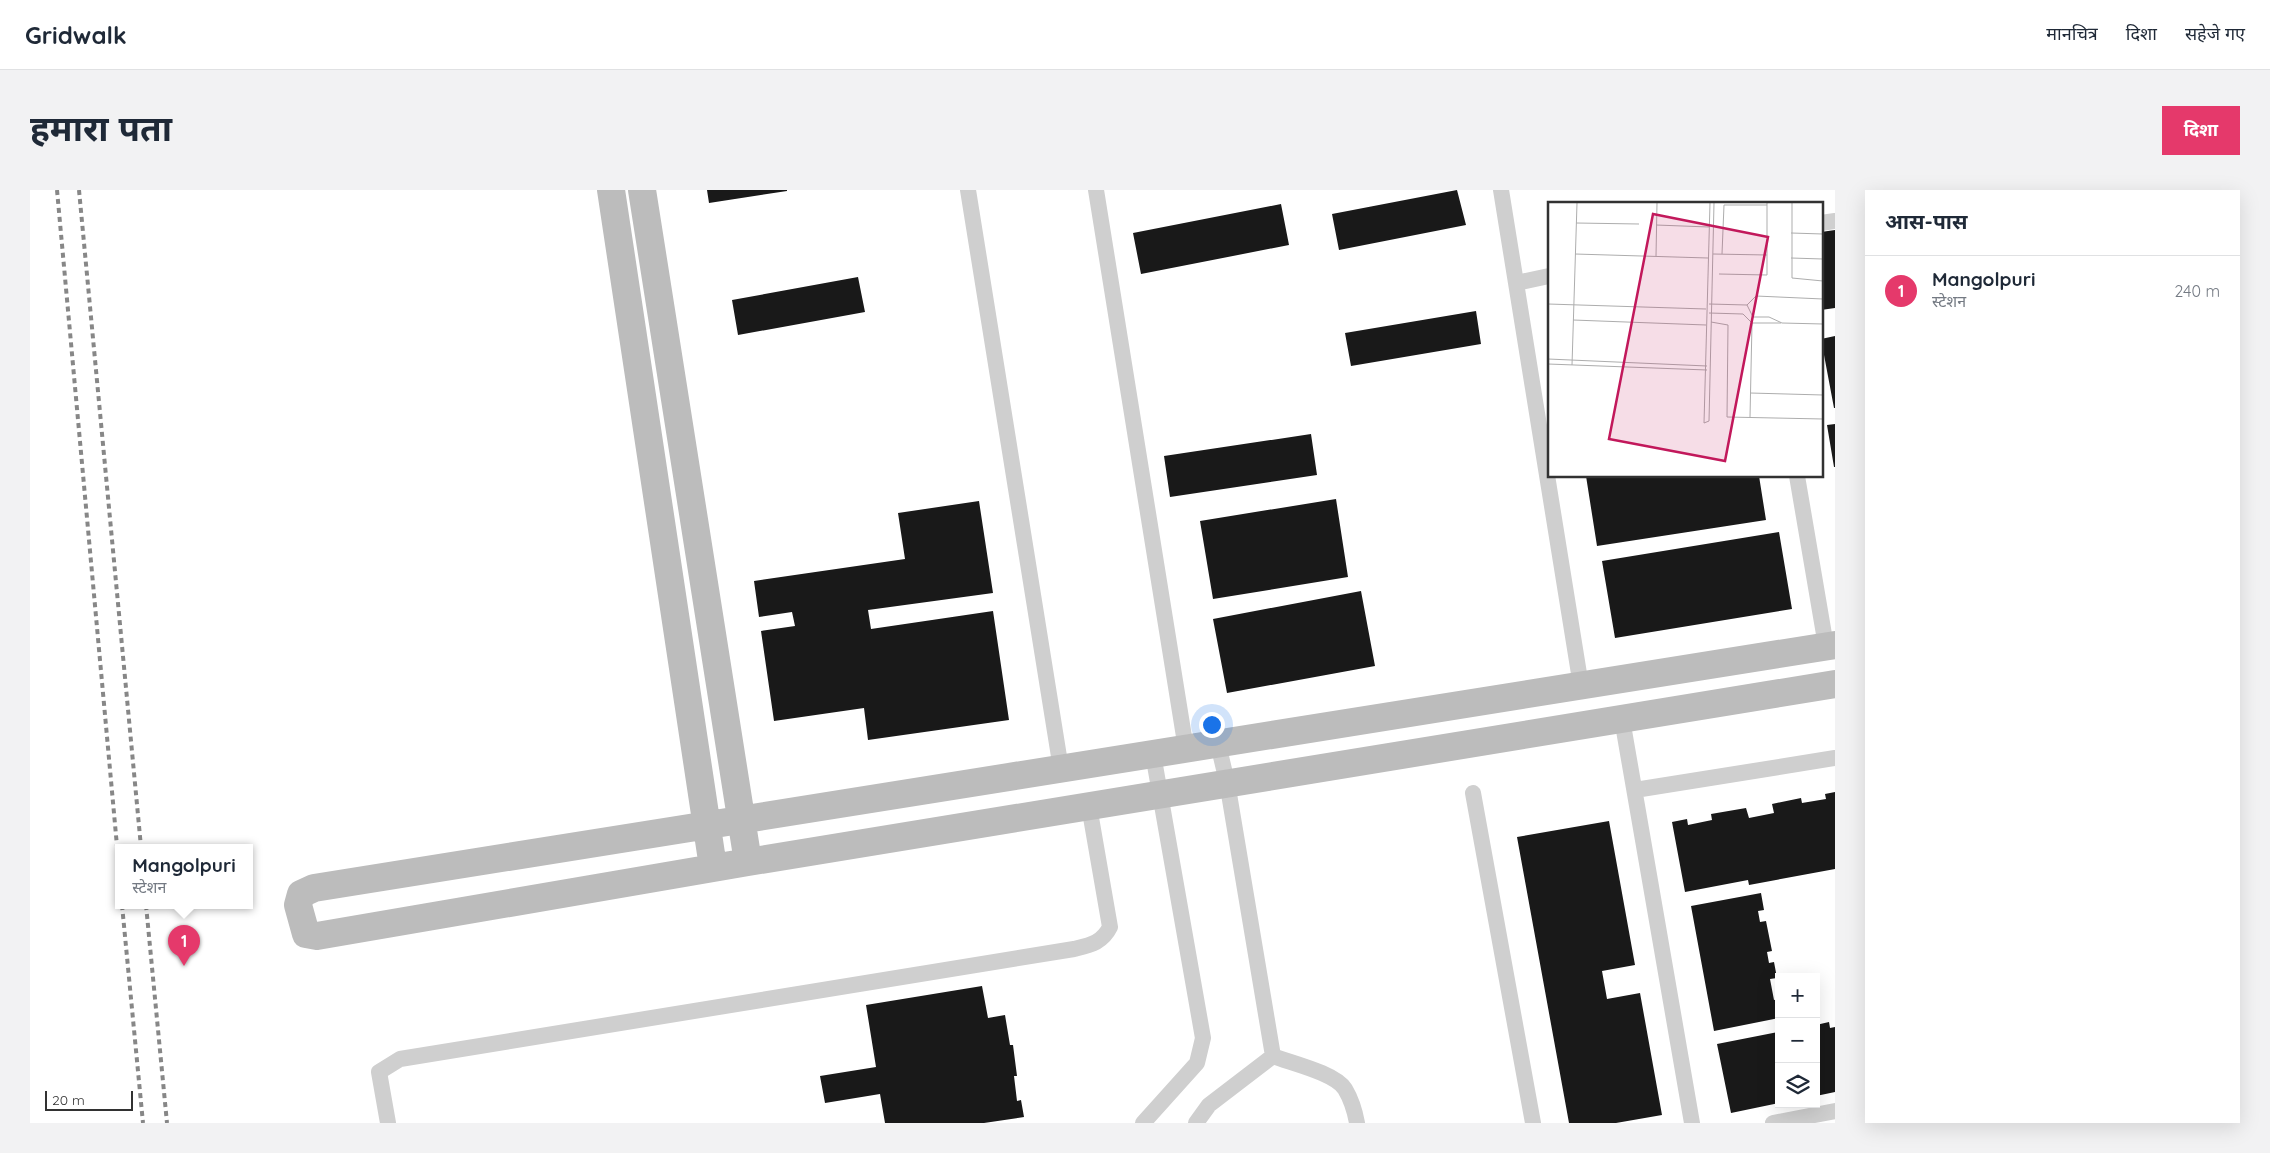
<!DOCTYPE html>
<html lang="hi">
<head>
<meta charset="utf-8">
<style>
  body { margin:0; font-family:Quicksand,"Noto Sans Devanagari",sans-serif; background:#f2f2f3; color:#1f2937 }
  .controls { position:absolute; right:15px; bottom:15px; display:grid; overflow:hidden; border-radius:0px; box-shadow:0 5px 20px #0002 }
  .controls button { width:45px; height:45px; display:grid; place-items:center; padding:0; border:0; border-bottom:1px solid #e0e1e3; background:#fff; color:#1f2937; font:25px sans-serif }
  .scale { position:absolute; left:15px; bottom:12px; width:88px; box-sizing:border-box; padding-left:5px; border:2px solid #323232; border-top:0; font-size:14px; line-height:18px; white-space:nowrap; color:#323232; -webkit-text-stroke:4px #fff; paint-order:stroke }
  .you { position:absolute; left:1181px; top:534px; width:18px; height:18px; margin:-12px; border:4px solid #fff; border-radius:50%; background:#1a73e8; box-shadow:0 0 0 8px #1a73e833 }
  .badge { display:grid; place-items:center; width:32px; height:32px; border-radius:50%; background:#e5396b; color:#fff; font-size:16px; font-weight:700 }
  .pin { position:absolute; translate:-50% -41px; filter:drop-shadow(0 1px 2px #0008) }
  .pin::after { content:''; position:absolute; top:26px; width:18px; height:15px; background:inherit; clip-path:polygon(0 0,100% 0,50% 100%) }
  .popup { position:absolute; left:85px; top:654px; width:138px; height:65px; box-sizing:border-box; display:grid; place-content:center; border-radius:0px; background:#fff; filter:drop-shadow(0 1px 4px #0005); font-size:16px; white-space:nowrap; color:#747a83 }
  .popup b { font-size:19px; color:#1f2937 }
  .popup::after { content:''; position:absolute; left:50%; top:100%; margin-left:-10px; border:10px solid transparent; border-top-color:#fff }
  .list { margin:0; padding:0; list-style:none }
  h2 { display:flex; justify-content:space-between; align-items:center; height:65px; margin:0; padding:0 20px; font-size:21px }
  h2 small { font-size:16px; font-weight:400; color:#747a83 }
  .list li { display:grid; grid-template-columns:32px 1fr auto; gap:15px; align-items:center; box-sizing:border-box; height:70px; padding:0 20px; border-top:1px solid #e0e1e3 }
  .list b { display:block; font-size:19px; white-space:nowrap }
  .list p { margin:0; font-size:16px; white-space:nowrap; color:#747a83 }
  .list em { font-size:16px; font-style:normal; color:#747a83 }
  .icon { flex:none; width:28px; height:28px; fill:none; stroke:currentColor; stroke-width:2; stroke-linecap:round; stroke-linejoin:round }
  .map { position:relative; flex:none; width:1805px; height:933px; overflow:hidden; border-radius:0px }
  header { display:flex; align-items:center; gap:30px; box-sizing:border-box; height:70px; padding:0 25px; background:#fff; border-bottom:1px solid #e0e1e3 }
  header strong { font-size:24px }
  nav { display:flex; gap:28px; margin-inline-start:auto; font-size:18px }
  .intro { display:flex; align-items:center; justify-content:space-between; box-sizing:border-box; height:120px; padding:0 30px }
  h1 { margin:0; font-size:35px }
  .button { padding:12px 22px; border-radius:0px; background:#e5396b; color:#fff; font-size:18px; font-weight:700 }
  main { display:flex; gap:30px; padding:0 30px }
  aside { flex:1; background:#fff; border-radius:0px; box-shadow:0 5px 20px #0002 }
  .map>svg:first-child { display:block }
  .building { fill:#191919 }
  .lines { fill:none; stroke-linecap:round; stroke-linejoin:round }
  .lane { stroke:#cfcfcf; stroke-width:16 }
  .secondary { stroke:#bcbcbc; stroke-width:28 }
  .rail { stroke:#878787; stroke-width:4; stroke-dasharray:5 4; stroke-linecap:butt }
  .inset-road { fill:none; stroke:#adadad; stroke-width:1 }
  .view { fill:#c2185b; fill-opacity:0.15; stroke:#c2185b; stroke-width:2.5 }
  .inset-edge { fill:none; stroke:#323232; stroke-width:2.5 }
</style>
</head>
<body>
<header>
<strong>Gridwalk</strong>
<nav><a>मानचित्र</a><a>दिशा</a><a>सहेजे गए</a></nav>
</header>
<div class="intro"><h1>हमारा पता</h1><a class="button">दिशा</a></div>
<main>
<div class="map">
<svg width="1805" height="933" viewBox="0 0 1805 933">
  <rect width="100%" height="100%" fill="#fff"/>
  <path class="building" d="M677,0H757V1L679,13Z
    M1427,0L1436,35L1309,60L1302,24Z
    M1251,14L1259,55L1111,84L1103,43Z
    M1805,40V118L1791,120V42Z
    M828,87L835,122L708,145L702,110Z
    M1446,121L1451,154L1321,176L1315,143Z
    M1805,146V218H1804L1791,149Z
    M1805,234V277H1804L1797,235Z
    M1281,244L1287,285L1140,307L1134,266Z
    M1556,286H1729L1736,330L1567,356Z
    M1306,309L1318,387L1183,409L1170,331Z
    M949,311L963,403L838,420L841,439L963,421L979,530L838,550L834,518L744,531L731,441L765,436L762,422L729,427L724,391L875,369L868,323Z
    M1749,342L1762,419L1585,448L1572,371Z
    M1331,401L1345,476L1197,503L1183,429Z
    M1805,602V679L1719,695L1718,690L1655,702L1642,632L1657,629L1658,635L1682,630L1681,624L1716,618L1719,628L1744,623L1742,614L1771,608L1772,613L1796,609L1795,604Z
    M1579,631L1605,775L1572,781L1577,809L1610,803L1632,925L1586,933H1539L1487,647Z
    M1731,703L1734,720L1728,721L1730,732L1736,731L1742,761L1737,762L1739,773L1744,772L1747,788L1740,789L1744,810L1749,809V828L1684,841L1661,716Z
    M952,796L958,828L975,825L980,855H983L987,886H984L987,911L991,910L994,927L954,933H855L850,904L795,913L790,886L846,877L836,815Z
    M1799,832L1800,838L1805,837V902L1786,906V835Z
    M1748,842L1749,913L1701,923L1687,854Z"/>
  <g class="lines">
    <path class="lane" d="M938,0L1031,579
      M1066,0L1156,559
      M1471,0L1551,496
      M1791,33L1805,31
      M1486,93L1519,86
      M1767,286L1796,456
      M1592,529L1662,933
      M1605,600L1805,568
      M1443,603L1503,933
      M1243,866C1261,873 1305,883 1315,899C1321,909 1325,922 1327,933
      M358,933L349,882L370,869L1044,759C1060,755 1072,753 1080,737L1059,616
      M1113,933L1167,873L1173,848L1123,564
      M1166,933L1179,915L1243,866L1197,592L1188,554
      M1743,933L1805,921"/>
    <path class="secondary" d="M581,0L683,677
      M612,0L718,672
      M1805,455L284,698L271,704L268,715L276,744L287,746L718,672L1805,494"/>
    <path class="rail" d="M27,0L89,678
      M49,0L111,657
      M92,715L113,933
      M116,715L137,933"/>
  </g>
  <g transform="translate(1518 12)">
    <rect width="275" height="275" fill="#fff"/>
    <path class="inset-road" d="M162,1L156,221L161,219L166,1M244,1V76L275,79M28,21L91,22M108,23L161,25M243,31L275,32M27,52L160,56M165,52L219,53M174,52L176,3H219M108,54L109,1M243,56L275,57M171,72L219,73V1M0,102L158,107M161,102L199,103L205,115H221L234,121L275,122M199,103L208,94L275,97M161,111L195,112L204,121H233M25,118L158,123M163,120L180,123L179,215L275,217M0,157L159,164M0,162L159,168M24,163L29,1M202,191L275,193M202,215L204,121"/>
    <path class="view" d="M105,12L220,35L177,259L61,237Z"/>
    <rect width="275" height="275" class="inset-edge"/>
  </g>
</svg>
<div class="controls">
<button>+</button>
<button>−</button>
<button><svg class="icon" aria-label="layers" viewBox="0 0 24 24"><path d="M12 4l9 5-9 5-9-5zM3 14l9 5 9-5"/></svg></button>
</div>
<div class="scale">20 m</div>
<div class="you"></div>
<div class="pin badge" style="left:154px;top:776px">1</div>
<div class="popup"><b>Mangolpuri</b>स्टेशन</div>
</div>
<aside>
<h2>आस-पास<small></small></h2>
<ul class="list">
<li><span class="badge">1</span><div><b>Mangolpuri</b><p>स्टेशन</p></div><em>240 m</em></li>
</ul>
</aside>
</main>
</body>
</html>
